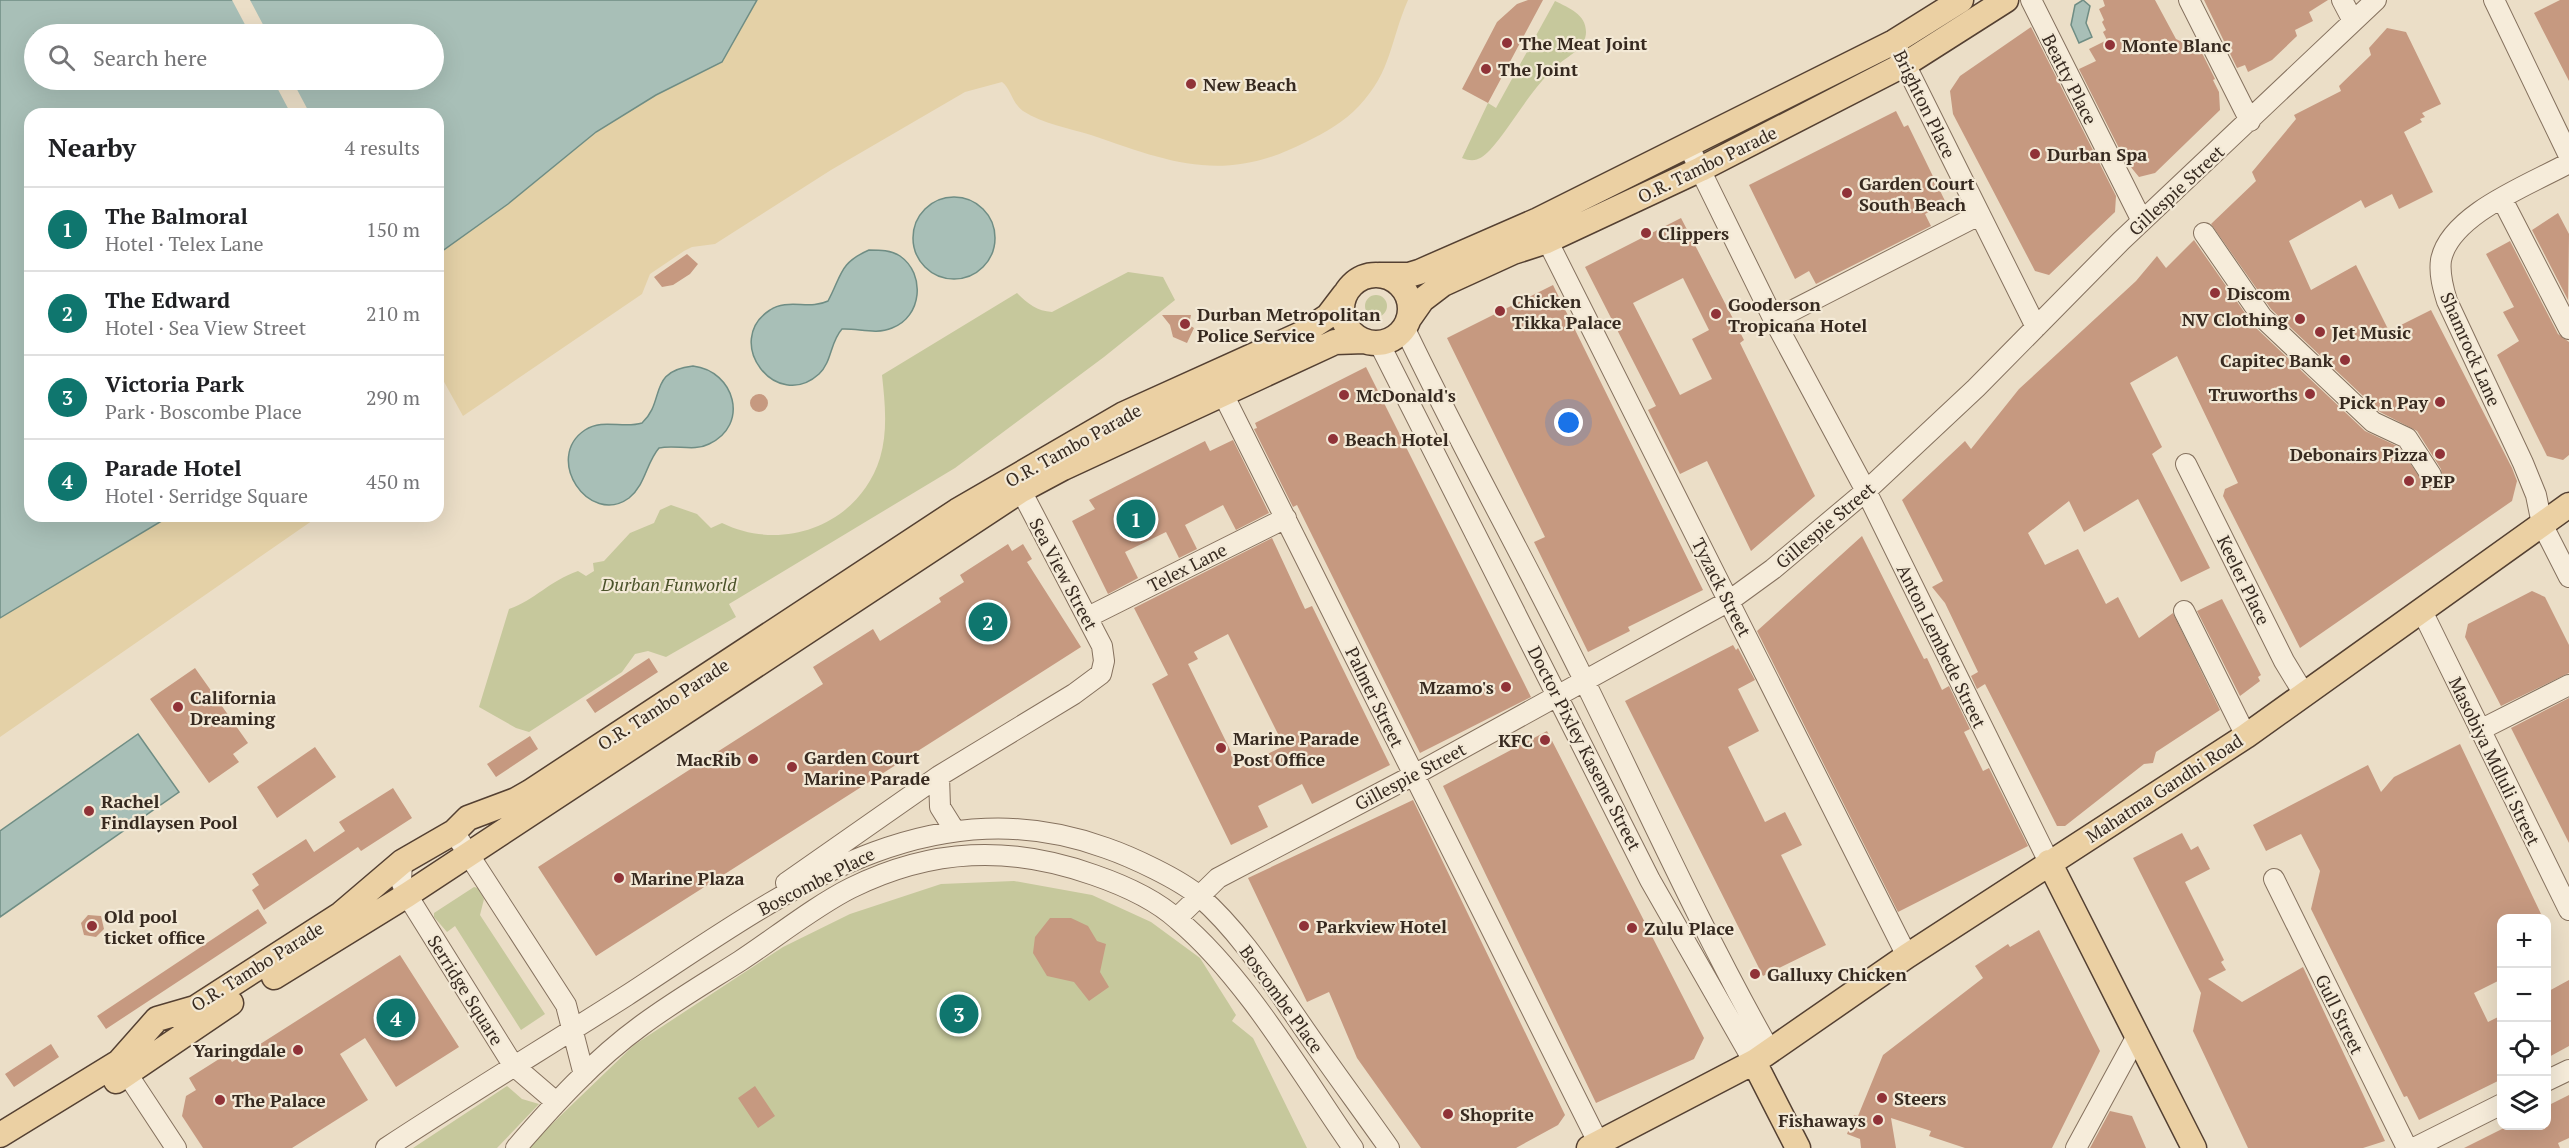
<!DOCTYPE html>
<html lang="en">
<head>
<meta charset="utf-8">
<style>
  body { margin:0; font-family:"PT Serif",serif; background:#f6f6f6; color:#202124 }
  .controls { position:absolute; right:18px; bottom:18px; display:grid; overflow:hidden; border-radius:12px; box-shadow:0 6px 24px #0002 }
  .controls button { width:54px; height:54px; display:grid; place-items:center; padding:0; border:0; border-bottom:2px solid #e0e0e0; background:#fff; color:#202124; font:30px sans-serif }
  .you { position:absolute; left:1569px; top:423px; width:21px; height:21px; margin:-15px; border:4px solid #fff; border-radius:50%; background:#1a73e8; box-shadow:0 0 0 9px #1a73e833 }
  .badge { display:grid; place-items:center; width:39px; height:39px; border-radius:50%; background:#0f766e; color:#fff; font-size:20px; font-weight:700 }
  .pin { position:absolute; translate:-50% -50%; border:3px solid #fff; box-shadow:0 2px 6px #0006 }
  .list { margin:0; padding:0; list-style:none }
  h2 { display:flex; justify-content:space-between; align-items:center; height:78px; margin:0; padding:0 24px; font-size:26px }
  h2 small { font-size:20px; font-weight:400; color:#757577 }
  .list li { display:grid; grid-template-columns:39px 1fr auto; gap:18px; align-items:center; box-sizing:border-box; height:84px; padding:0 24px; border-top:2px solid #e0e0e0 }
  .list b { display:block; font-size:22px; white-space:nowrap }
  .list p { margin:0; font-size:20px; white-space:nowrap; color:#757577 }
  .list em { font-size:20px; font-style:normal; color:#757577 }
  .icon { flex:none; width:33px; height:33px; fill:none; stroke:currentColor; stroke-width:2; stroke-linecap:round; stroke-linejoin:round }
  .map { position:relative; flex:none; width:2569px; height:1148px; overflow:hidden }
  .search { position:absolute; background:#fff; box-shadow:0 6px 24px #0002; left:24px; top:24px; width:420px; height:66px; display:flex; align-items:center; gap:15px; box-sizing:border-box; padding:0 21px; border-radius:33px; color:#757577; font-size:22px }
  .panel { position:absolute; background:#fff; box-shadow:0 6px 24px #0002; left:24px; top:108px; width:420px; height:414px; border-radius:18px }
  .map>svg:first-child { display:block }
  .green { fill:#c6c89c }
  .sand { fill:#e4d1a7 }
  .water { fill:#a8bfb7; stroke:#6f8d84; stroke-width:1.5; fill-rule:evenodd }
  .pier { fill:#ebdec7 }
  .building { fill:#c69980; fill-rule:evenodd }
  .lines { fill:none; stroke-linecap:round; stroke-linejoin:round }
  .minor-casing { stroke:#85715e; stroke-width:22 }
  .major-casing { stroke:#544032; stroke-width:27 }
  .minor { stroke:#f6ecda; stroke-width:20 }
  .major { stroke:#ebd0a3; stroke-width:24 }
  .poi-dot { fill:#903338; stroke:#f3e9d6; stroke-width:2 }
  .labels { text-anchor:middle; dominant-baseline:central; stroke-width:4.5; stroke-linejoin:round; paint-order:stroke }
  .poi-label { font-size:18px; font-weight:bold; fill:#372a20; stroke:#f3e9d6; text-anchor:start }
  .street-label { font-size:18px; fill:#372a20; stroke:#f3e9d6 }
  .park-label { font-size:18px; font-style:italic; fill:#4a5229; stroke:#f3e9d6 }
</style>
</head>
<body>
<div class="map">
<svg width="2569" height="1148" viewBox="0 0 2569 1148">
  <rect width="100%" height="100%" fill="#ebdec7"/>
  <path class="green" d="M1555,1C1569,8 1586,14 1586,32C1586,47 1570,55 1560,63C1532,86 1514,123 1490,150C1481,159 1475,163 1462,158L1488,103L1496,108Z
    M1128,272L1163,277L1175,300L1104,357L955,468L729,604L736,617L666,657L648,651L635,654L622,672L529,732L516,728L479,707L509,609C535,600 549,581 578,571L586,576L594,571L593,563L604,561L630,533L654,523L660,510L671,505L697,514L711,528L722,523C783,553 859,525 880,458C888,431 885,403 882,375L1017,293C1028,304 1037,311 1052,312Z
    M1365 306a11 11 0 1 1 22 0a11 11 0 1 1-22 0Z
    M1014,881L1092,895L1151,922L1200,958L1236,1015L1232,1021L1253,1038L1307,1148H527L634,1045L783,947L850,914L941,884Z
    M474,887L478,888L484,899L480,915L545,1014L521,1030L455,926L447,932L434,917V913Z
    M507,1086L522,1099L539,1104L497,1148H413Z"/>
  <path class="sand" d="M757,0H1408C1390,41 1392,71 1359,106C1344,122 1326,132 1306,142C1224,184 1172,163 1091,135C1069,128 1043,124 1023,111C1012,103 1011,89 1002,82L965,92L831,170L715,244L692,247L684,251L650,274L642,294L463,416L438,371V254L508,204L596,132L656,95L722,62Z
    M170,516H319L0,737V618Z"/>
  <path class="water" d="M0,0H757L722,62L656,95L596,132L508,204L438,254V114H30V516H170L0,618ZM34,34H434V80H34Z
    M2083,0L2090,6L2086,23L2092,37L2079,43L2071,25L2075,5Z
    M913 238a41 41 0 1 1 82 0a41 41 0 1 1-82 0Z
    M869,250C880,250 891,250 900,256C926,274 922,317 892,328C876,335 858,328 842,329C830,342 832,362 819,374C776,413 722,341 770,310C787,298 810,310 828,301C842,275 839,263 869,250Z
    M693,366C735,371 750,425 709,444C694,452 675,444 659,448C646,463 646,484 629,498C589,527 543,458 585,430C603,418 623,429 642,423C666,401 647,371 693,366Z
    M138,734L179,792L0,917V831Z"/>
  <path class="pier" d="M232,0H250L268,34H250Z
    M273,80H292L310,114H291Z"/>
  <path class="building" d="M1528,0H1543L1488,103L1462,89L1497,22L1517,4Z
    M2103,0H2155L2176,39L2201,51L2215,79L2213,80L2219,92L2220,110L2155,173L2139,177L2125,160L2079,69L2096,61L2089,49L2107,40L2103,32L2106,30L2102,22L2104,20L2099,9L2105,6Z
    M2204,0H2328L2309,12L2313,21L2295,30L2297,36L2272,60L2248,72L2245,65L2237,68Z
    M2560,0H2569V81L2534,13Z
    M2031,27L2116,196L2115,212L2049,275L2035,271L1953,114L1950,91L1960,76Z
    M2387,28L2406,32L2441,104L2422,113L2425,117L2420,119L2422,122L2404,132L2433,192L2399,209L2392,194L2365,208L2361,200L2289,241L2311,290L2356,265L2389,331L2431,310L2512,468L2517,481L2512,501L2300,648L2223,496L2225,489L2238,483L2177,356L2130,383L2162,447L2152,454L2210,568L2181,582L2138,499L2084,532L2069,501L2028,533L2045,565L2078,549L2106,604L2118,597L2139,638L2173,613L2220,710L2156,752L2153,763L2144,764L2065,826H2057L1985,684L1977,689L1971,676L1978,672L1945,603L1932,587L1943,581L1902,500L1965,441L1971,449L2019,389L2136,281L2157,256L2166,268L2194,240L2254,326L2365,431L2399,447L2425,485H2438L2442,480L2441,469L2417,431L2380,412L2271,309L2211,224L2256,181L2252,172L2296,119L2294,115L2341,91L2339,86L2371,55L2369,48Z
    M1896,111L1904,127L1908,125L1946,203L1925,214L1931,226L1929,227L1816,284L1809,271L1795,279L1749,185Z
    M2558,213L2569,234L2568,300L2532,230Z
    M1681,218L1744,340L1740,343L1815,496L1751,551L1707,461L1680,474L1648,410L1656,406L1585,267ZM1683,278L1709,330L1692,339L1712,379L1680,395L1633,303Z
    M2510,241L2558,334L2569,342V455L2563,460L2547,456L2497,355L2519,341L2503,312L2514,307L2486,254Z
    M687,254L698,264L690,274L673,285L662,287L654,277Z
    M1553,285L1703,590L1628,627L1630,631L1588,652L1534,542L1545,537L1447,338Z
    M1162,315H1191L1189,325L1194,328L1187,343L1173,337L1170,325Z
    M1366,367L1531,697L1420,753L1297,505L1293,507L1254,429L1257,428L1255,423Z
    M750 403a9 9 0 1 1 18 0a9 9 0 1 1-18 0Z
    M1233,440L1269,513L1236,530L1223,505L1185,525L1197,549L1179,558L1166,532L1125,552L1138,578L1108,594L1072,521L1095,509L1089,500L1205,441L1210,451Z
    M1862,536L1924,659L1927,658L1942,690L1949,686L1970,729L1964,732L1983,771L1989,768L2028,846L1898,912L1757,631Z
    M1272,538L1305,609L1312,606L1390,765L1312,804L1302,784L1258,806L1268,827L1231,845L1152,684L1168,675L1134,608ZM1228,634L1284,746L1239,768L1188,664L1198,659L1194,652Z
    M1008,544L1012,551L1023,544L1032,559L1027,562L1081,647L596,956L538,867L823,684L813,667L873,629L880,641L941,602L939,598L964,582L960,575Z
    M2532,591L2545,597L2569,645V673L2501,706L2465,637L2468,624Z
    M2222,599L2261,675L2258,677L2260,681L2240,696L2241,698L2197,611Z
    M1733,645L1736,650L1738,648L1755,680L1738,689L1759,731L1728,747L1765,822L1785,812L1802,845L1781,855L1826,945L1763,976L1625,701Z
    M649,658L658,672L595,713L586,700Z
    M195,668L248,743L233,754L239,762L209,783L150,699Z
    M2569,698V843L2511,728Z
    M1547,731L1704,1038L1694,1059L1596,1103L1443,786Z
    M530,736L538,749L496,777L487,764Z
    M2460,744L2543,918H2502V979L2474,993L2488,1022L2502,1015V1079L2419,1120L2407,1096L2404,1097L2311,909L2320,871L2301,834L2266,851L2253,825L2368,765L2381,792L2394,777Z
    M315,747L336,777L277,818L257,787Z
    M393,788L412,818L361,851L358,847L264,910L252,890L259,885L252,874L306,839L314,852L345,831L339,822Z
    M1413,800L1565,1115L1558,1125L1516,1148H1421L1357,1058L1329,992L1307,1002L1248,878Z
    M2182,833L2191,850L2198,846L2210,869L2185,882L2224,960L2221,962L2226,970L2208,979L2242,1002L2303,967L2385,1141L2363,1148H2248L2193,1031L2201,993L2133,858Z
    M258,909L267,923L106,1029L97,1016Z
    M88,915L101,916L104,929L96,937L84,935L81,923Z
    M1050,918H1071L1088,926L1097,941L1106,944L1100,972L1109,987L1089,1001L1074,982L1047,976L1033,953L1035,937Z
    M2039,930L2100,1051L2052,1148H1965L1929,1136L1931,1131L1891,1118L1896,1148H1861L1860,1139L1847,1134L1854,1115L1858,1116L1883,1055L1983,978L1975,966L2008,944L2010,947Z
    M400,955L459,1047L396,1087L365,1038L340,1054L368,1100L292,1148H203L182,1116L186,1096L196,1090L189,1078L227,1054L232,1062Z
    M2569,980V1046L2547,1058V992Z
    M51,1044L59,1057L14,1087L5,1074Z
    M755,1086L775,1116L758,1128L738,1098Z
    M2569,1095V1138L2558,1143L2560,1148H2464L2510,1125H2547V1106Z
    M2110,1111L2132,1116L2146,1148H2090Z"/>
  <g class="lines">
    <defs>
      <path id="minor" d="M2031,0L2142,221
        M2189,0L2250,121
        M2342,0L2353,21
        M2494,0L2569,156
        M1894,42L2036,327
        M1688,145L1774,320L1866,491L2049,862
        M2569,163C2531,184 2450,214 2441,260C2439,274 2443,288 2447,301L2523,463L2536,495L2542,524L2569,577
        M2502,199L2569,329
        M1541,228L1907,956
        M2204,233L2262,317L2373,422L2407,438L2431,475
        M1774,320L1979,215
        M1404,327C1461,447 1527,563 1585,682C1646,806 1702,931 1770,1051
        M1379,343L1650,880L1754,1062
        M1217,382L1601,1148
        M2186,464L2284,661L2304,694
        M2184,611L2246,736
        M2422,611L2569,910
        M1088,617L1286,518
        M2480,730L2569,685
        M939,776L940,807L955,831
        M454,832L566,1005L584,1075
        M402,862L401,881L407,895L513,1065L556,1102
        M2274,879L2407,1148
        M786,883L939,776L1074,694L1101,674L1104,661L1102,646L1015,479
        M1177,918L1218,878L1414,775L1729,601L1773,569L1866,491L1976,388L2121,241L2376,0
        M120,1063L176,1148
        M2546,1081L2569,1070
        M386,1148C465,1096 546,1047 626,996C772,901 922,781 1106,848C1132,857 1179,879 1199,896C1238,930 1267,975 1296,1017C1326,1061 1358,1104 1389,1148
        M516,1148C554,1104 594,1060 642,1025C673,1002 707,982 740,961C775,938 815,906 851,888C932,848 1010,845 1094,875C1123,885 1155,899 1178,920C1246,977 1302,1075 1353,1148
        M2076,1148L2138,1034
        M2414,1148L2502,1104"/>
      <path id="major" d="M1380,275H1409L1419,272L1538,220L1894,42L1961,0
        M1342 309a34 34 0 1 1 68 0a34 34 0 1 1-68 0Z
        M1408,320L1422,300L1443,284L1513,252L1547,241L1701,169L1907,63L2006,0
        M2049,862L2194,1148
        M274,977L407,895L1020,491L1063,468L1335,342L1365,341
        M1754,1062L1798,1148
        M116,1081L231,1003
        M0,1135L119,1062L157,1019L195,1008L341,914L402,862L454,832L468,818L516,800L530,792L957,511L1124,414L1301,334L1328,316L1344,295
        M1589,1148L1754,1062L1907,956L2246,736L2569,505"/>
    </defs>
    <use href="#minor" class="minor-casing"/>
    <use href="#major" class="major-casing"/>
    <use href="#minor" class="minor"/>
    <use href="#major" class="major"/>
  </g>
  <g class="poi-dot">
    <circle cx="1507" cy="43" r="6"/>
    <circle cx="2110" cy="45" r="6"/>
    <circle cx="1486" cy="69" r="6"/>
    <circle cx="1191" cy="84" r="6"/>
    <circle cx="2035" cy="154" r="6"/>
    <circle cx="1847" cy="193" r="6"/>
    <circle cx="1646" cy="233" r="6"/>
    <circle cx="2215" cy="293" r="6"/>
    <circle cx="1500" cy="311" r="6"/>
    <circle cx="1716" cy="314" r="6"/>
    <circle cx="2300" cy="319" r="6"/>
    <circle cx="1185" cy="324" r="6"/>
    <circle cx="2320" cy="332" r="6"/>
    <circle cx="2345" cy="360" r="6"/>
    <circle cx="2310" cy="394" r="6"/>
    <circle cx="1344" cy="395" r="6"/>
    <circle cx="2440" cy="402" r="6"/>
    <circle cx="1333" cy="439" r="6"/>
    <circle cx="2440" cy="454" r="6"/>
    <circle cx="2409" cy="481" r="6"/>
    <circle cx="1506" cy="687" r="6"/>
    <circle cx="178" cy="707" r="6"/>
    <circle cx="1545" cy="740" r="6"/>
    <circle cx="1221" cy="748" r="6"/>
    <circle cx="753" cy="759" r="6"/>
    <circle cx="792" cy="767" r="6"/>
    <circle cx="89" cy="811" r="6"/>
    <circle cx="619" cy="878" r="6"/>
    <circle cx="92" cy="926" r="6"/>
    <circle cx="1304" cy="926" r="6"/>
    <circle cx="1632" cy="928" r="6"/>
    <circle cx="1755" cy="974" r="6"/>
    <circle cx="298" cy="1050" r="6"/>
    <circle cx="1882" cy="1098" r="6"/>
    <circle cx="220" cy="1100" r="6"/>
    <circle cx="1448" cy="1114" r="6"/>
    <circle cx="1878" cy="1120" r="6"/>
  </g>
  <g class="labels">
    <g class="poi-label">
      <text x="1519" y="43">The Meat Joint</text>
      <text x="2122" y="45">Monte Blanc</text>
      <text x="1498" y="69">The Joint</text>
      <text x="1203" y="84">New Beach</text>
      <text x="2047" y="154">Durban Spa</text>
      <text x="1859" y="183">Garden Court<tspan x="1859" dy="21">South Beach</tspan></text>
      <text x="1658" y="233">Clippers</text>
      <text x="2227" y="293">Discom</text>
      <text x="1512" y="301">Chicken<tspan x="1512" dy="21">Tikka Palace</tspan></text>
      <text x="1728" y="304">Gooderson<tspan x="1728" dy="21">Tropicana Hotel</tspan></text>
      <text x="1197" y="314">Durban Metropolitan<tspan x="1197" dy="21">Police Service</tspan></text>
      <text x="2288" y="319" text-anchor="end">NV Clothing</text>
      <text x="2332" y="332">Jet Music</text>
      <text x="2333" y="360" text-anchor="end">Capitec Bank</text>
      <text x="2298" y="394" text-anchor="end">Truworths</text>
      <text x="1356" y="395">McDonald's</text>
      <text x="2428" y="402" text-anchor="end">Pick n Pay</text>
      <text x="1345" y="439">Beach Hotel</text>
      <text x="2428" y="454" text-anchor="end">Debonairs Pizza</text>
      <text x="2421" y="481">PEP</text>
      <text x="1494" y="687" text-anchor="end">Mzamo's</text>
      <text x="190" y="697">California<tspan x="190" dy="21">Dreaming</tspan></text>
      <text x="1233" y="738">Marine Parade<tspan x="1233" dy="21">Post Office</tspan></text>
      <text x="1533" y="740" text-anchor="end">KFC</text>
      <text x="804" y="757">Garden Court<tspan x="804" dy="21">Marine Parade</tspan></text>
      <text x="741" y="759" text-anchor="end">MacRib</text>
      <text x="101" y="801">Rachel<tspan x="101" dy="21">Findlaysen Pool</tspan></text>
      <text x="631" y="878">Marine Plaza</text>
      <text x="104" y="916">Old pool<tspan x="104" dy="21">ticket office</tspan></text>
      <text x="1316" y="926">Parkview Hotel</text>
      <text x="1644" y="928">Zulu Place</text>
      <text x="1767" y="974">Galluxy Chicken</text>
      <text x="286" y="1050" text-anchor="end">Yaringdale</text>
      <text x="1894" y="1098">Steers</text>
      <text x="232" y="1100">The Palace</text>
      <text x="1460" y="1114">Shoprite</text>
      <text x="1866" y="1120" text-anchor="end">Fishaways</text>
    </g>
    <g class="street-label">
      <text transform="translate(2070 79) rotate(63)">Beatty Place</text>
      <text transform="translate(1925 104) rotate(64)">Brighton Place</text>
      <text transform="translate(1707 164) rotate(-26)">O.R. Tambo Parade</text>
      <text transform="translate(2176 190) rotate(-43)">Gillespie Street</text>
      <text transform="translate(2471 349) rotate(66)">Shamrock Lane</text>
      <text transform="translate(1073 445) rotate(-29)">O.R. Tambo Parade</text>
      <text transform="translate(1825 525) rotate(-40)">Gillespie Street</text>
      <text transform="translate(1187 567) rotate(-27)">Telex Lane</text>
      <text transform="translate(1064 574) rotate(62)">Sea View Street</text>
      <text transform="translate(2244 580) rotate(64)">Keeler Place</text>
      <text transform="translate(1722 587) rotate(63)">Tyzack Street</text>
      <text transform="translate(1942 646) rotate(64)">Anton Lembede Street</text>
      <text transform="translate(1375 697) rotate(64)">Palmer Street</text>
      <text transform="translate(663 704) rotate(-33)">O.R. Tambo Parade</text>
      <text transform="translate(1585 748) rotate(63)">Doctor Pixley Kaseme Street</text>
      <text transform="translate(2495 761) rotate(64)">Masobiya Mdluli Street</text>
      <text transform="translate(1410 776) rotate(-28)">Gillespie Street</text>
      <text transform="translate(2164 788) rotate(-33)">Mahatma Gandhi Road</text>
      <text transform="translate(816 881) rotate(-27)">Boscombe Place</text>
      <text transform="translate(257 966) rotate(-32)">O.R. Tambo Parade</text>
      <text transform="translate(466 990) rotate(58)">Serridge Square</text>
      <text transform="translate(1282 999) rotate(54)">Boscombe Place</text>
      <text transform="translate(2340 1014) rotate(64)">Gull Street</text>
    </g>
    <g class="park-label">
      <text x="669" y="584">Durban Funworld</text>
    </g>
  </g>
</svg>
<div class="controls">
<button>+</button>
<button>−</button>
<button><svg class="icon" aria-label="locate" viewBox="0 0 24 24"><circle cx="12" cy="12" r="6"/><path d="M12 2v4M12 18v4M2 12h4M18 12h4"/></svg></button>
<button><svg class="icon" aria-label="layers" viewBox="0 0 24 24"><path d="M12 4l9 5-9 5-9-5zM3 14l9 5 9-5"/></svg></button>
</div>
<div class="you"></div>
<div class="pin badge" style="left:1136px;top:519px">1</div>
<div class="pin badge" style="left:988px;top:622px">2</div>
<div class="pin badge" style="left:959px;top:1014px">3</div>
<div class="pin badge" style="left:396px;top:1018px">4</div>
<div class="search"><svg class="icon" aria-label="search" viewBox="0 0 24 24"><circle cx="10" cy="10" r="6"/><path d="M15 15l6 6"/></svg>Search here</div>
<section class="panel">
<h2>Nearby<small>4 results</small></h2>
<ul class="list">
<li><span class="badge">1</span><div><b>The Balmoral</b><p>Hotel · Telex Lane</p></div><em>150 m</em></li>
<li><span class="badge">2</span><div><b>The Edward</b><p>Hotel · Sea View Street</p></div><em>210 m</em></li>
<li><span class="badge">3</span><div><b>Victoria Park</b><p>Park · Boscombe Place</p></div><em>290 m</em></li>
<li><span class="badge">4</span><div><b>Parade Hotel</b><p>Hotel · Serridge Square</p></div><em>450 m</em></li>
</ul>
</section>
</div>
</body>
</html>
